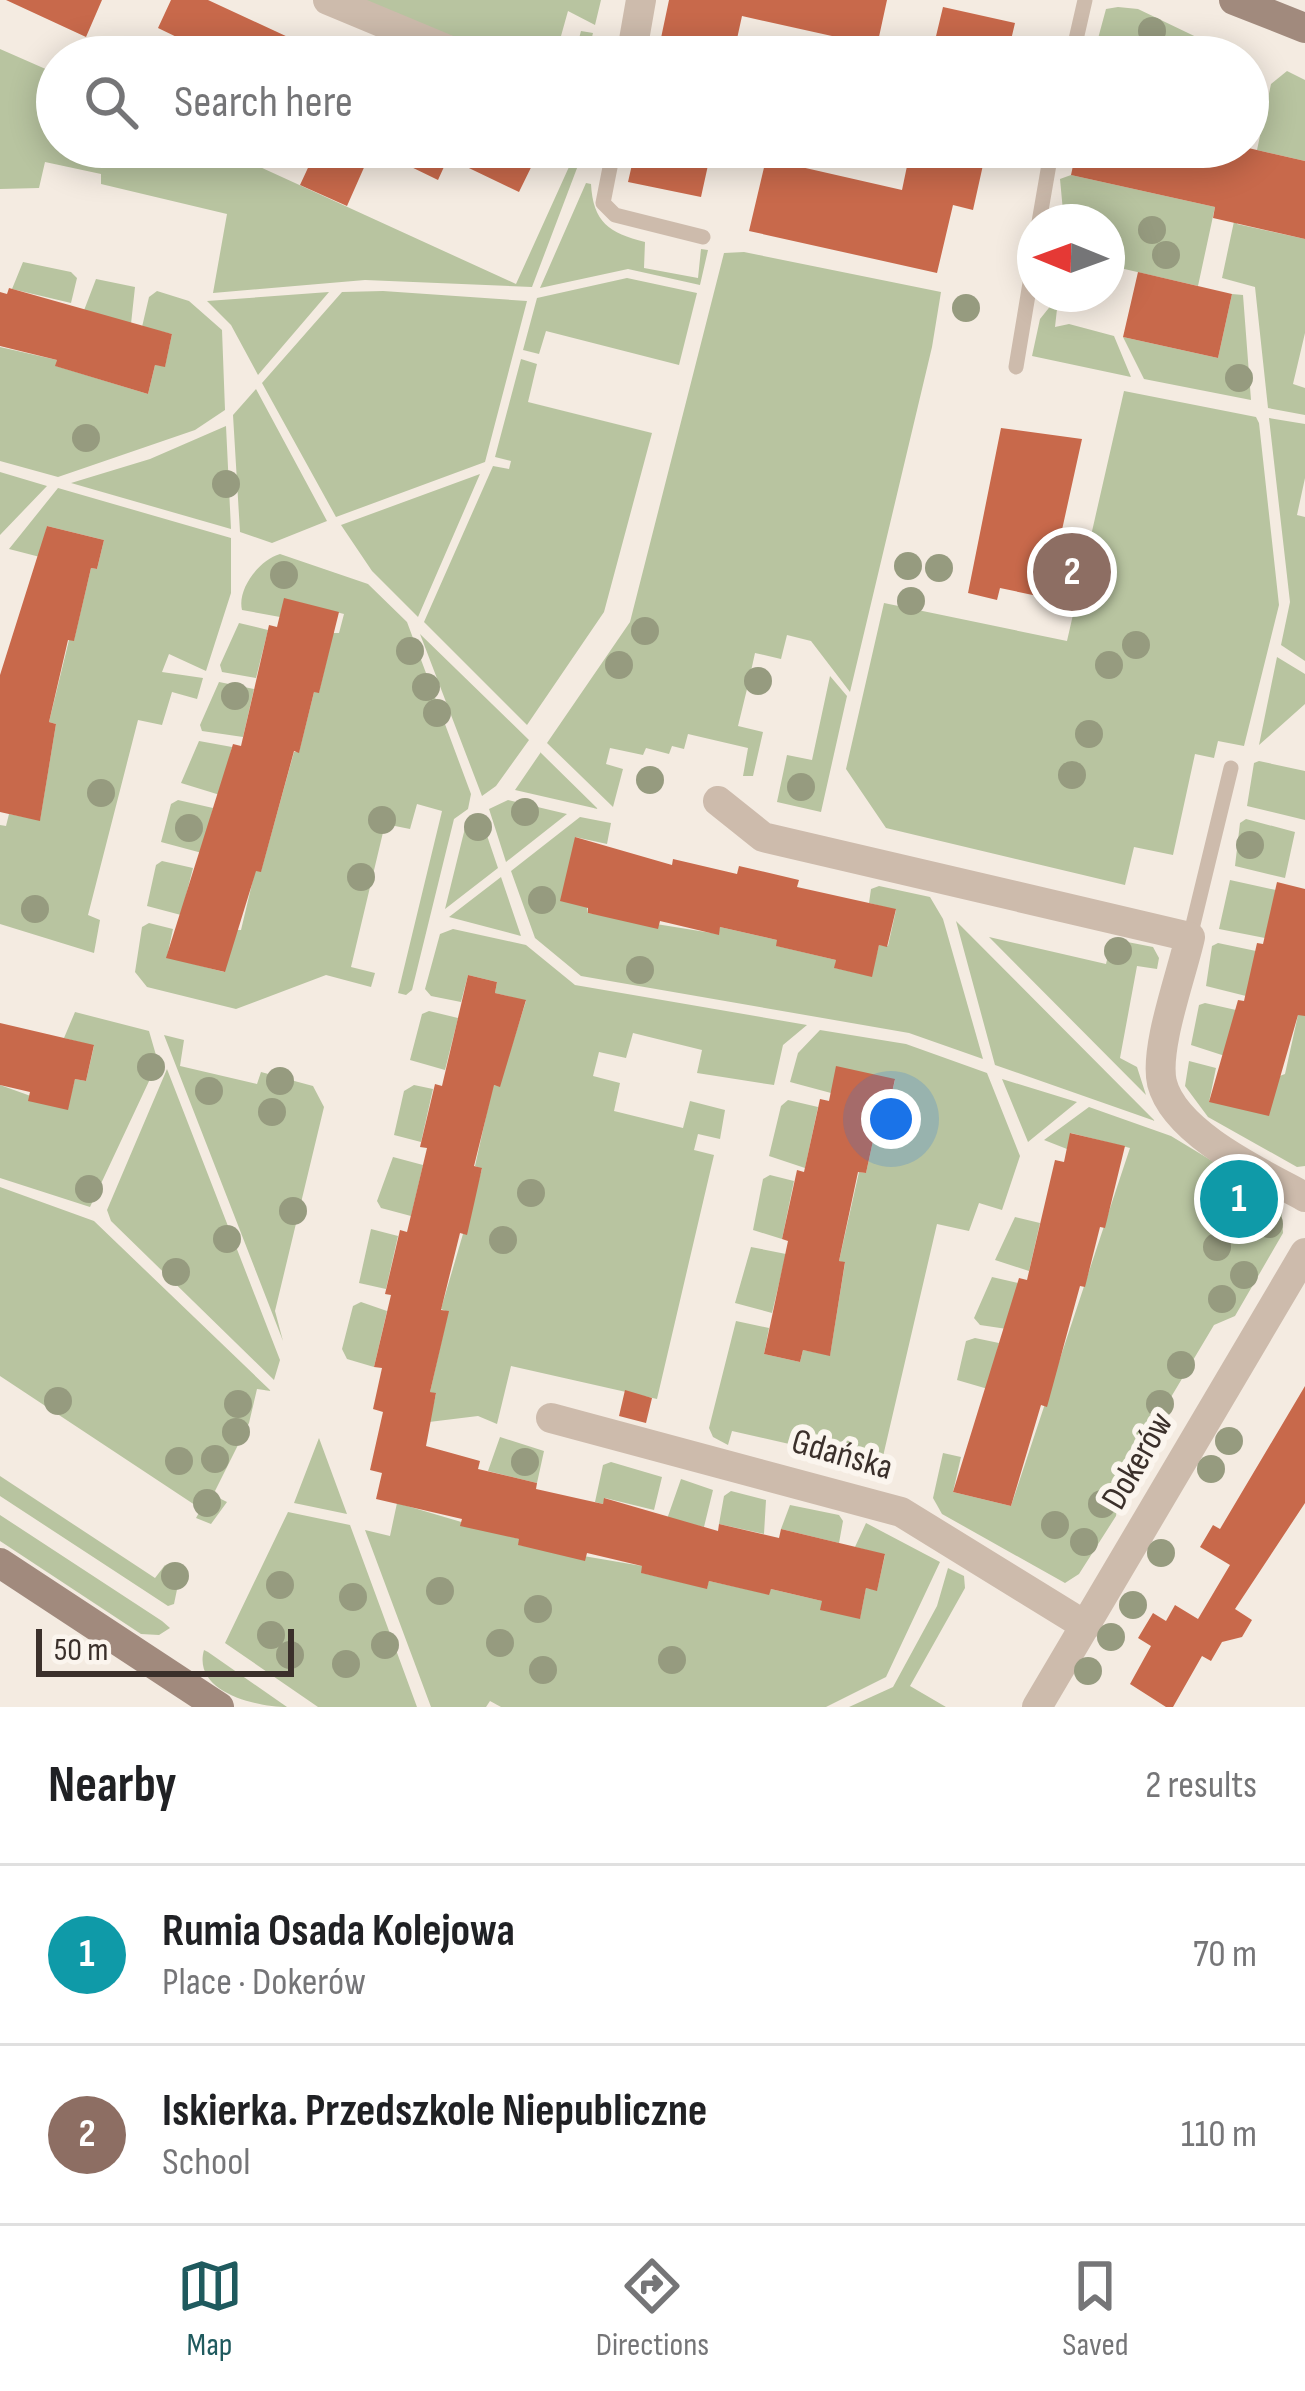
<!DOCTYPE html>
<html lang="en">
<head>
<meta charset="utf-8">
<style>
  body { margin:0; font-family:"Sofia Sans Condensed",sans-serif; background:#f2f2f2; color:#202124 }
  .compass { position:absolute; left:1017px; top:204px; width:108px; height:108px; border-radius:50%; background:#fff; box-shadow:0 6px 30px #0003; rotate:271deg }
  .scale { position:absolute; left:36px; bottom:30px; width:258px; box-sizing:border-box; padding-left:12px; border:6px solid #3b302b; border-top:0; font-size:33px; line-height:42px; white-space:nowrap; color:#3b302b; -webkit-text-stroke:9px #fbf5ee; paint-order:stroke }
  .you { position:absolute; left:891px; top:1119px; width:42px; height:42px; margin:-30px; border:9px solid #fff; border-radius:50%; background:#1a73e8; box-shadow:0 0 0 18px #1a73e833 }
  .badge { display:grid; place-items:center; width:78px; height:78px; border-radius:50%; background:#1f5a5e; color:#fff; font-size:39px; font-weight:700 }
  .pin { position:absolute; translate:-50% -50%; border:6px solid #fff; box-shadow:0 3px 12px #0006 }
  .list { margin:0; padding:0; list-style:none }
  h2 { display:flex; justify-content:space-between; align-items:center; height:156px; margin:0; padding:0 48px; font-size:51px }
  h2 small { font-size:39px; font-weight:400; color:#757577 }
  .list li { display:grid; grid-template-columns:78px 1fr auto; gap:36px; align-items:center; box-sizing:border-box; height:180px; padding:0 48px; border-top:3px solid #e0e0e0 }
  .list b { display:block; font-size:45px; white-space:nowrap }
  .list p { margin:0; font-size:39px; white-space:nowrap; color:#757577 }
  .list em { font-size:39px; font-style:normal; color:#757577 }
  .icon { flex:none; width:66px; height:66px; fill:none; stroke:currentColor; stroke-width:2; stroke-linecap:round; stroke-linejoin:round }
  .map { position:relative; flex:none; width:1305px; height:1707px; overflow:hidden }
  .search { position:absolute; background:#fff; box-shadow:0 6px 30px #0003; left:36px; right:36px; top:36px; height:132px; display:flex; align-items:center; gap:30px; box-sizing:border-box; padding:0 42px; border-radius:66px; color:#757577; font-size:45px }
  .sheet { height:516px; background:#fff }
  nav { display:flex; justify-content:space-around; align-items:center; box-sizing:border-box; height:168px; border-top:3px solid #e0e0e0; background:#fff; font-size:33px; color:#757577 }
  nav a { display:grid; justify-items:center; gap:6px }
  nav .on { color:#1f5a5e }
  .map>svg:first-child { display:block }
  .green { fill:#b8c4a0 }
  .building { fill:#c8694b }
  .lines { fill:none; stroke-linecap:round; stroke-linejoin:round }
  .lane { stroke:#cdbbac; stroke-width:15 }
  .street { stroke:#cdbbac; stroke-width:30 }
  .secondary { stroke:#a18a7d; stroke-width:30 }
  .tree { fill:#969b7f }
  .labels { text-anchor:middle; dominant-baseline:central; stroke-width:12; stroke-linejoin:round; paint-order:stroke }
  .street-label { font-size:36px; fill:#3b302b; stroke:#fbf5ee }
</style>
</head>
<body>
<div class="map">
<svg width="1305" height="1707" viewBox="0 0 1305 1707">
  <rect width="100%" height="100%" fill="#f4ebe1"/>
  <path class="green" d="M357,0H601L595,25L568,11L561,36L578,42L581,31L593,33L587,57H507Z
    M1118,7L1138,9L1238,57H1093L1106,9Z
    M0,49L57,74V147H216L516,284L578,147H585L532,287L365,280L213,293L227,214L101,184V174L45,162L39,188L0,189Z
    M1287,71L1305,80V161L1257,150L1271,84Z
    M1071,175L1215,207L1198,286L1107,265V222H1064L1060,179Z
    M586,183L591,184C593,222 609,233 645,242L644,268L698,278L701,249L708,250L700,285L628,269L540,288Z
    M1236,212L1237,224L1305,239V333L1293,384L1305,388V415L1268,408L1255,287L1222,278Z
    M744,252L941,292L932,347L850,692L811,641L787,635L781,659L755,653L751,671L766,675L762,692L747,689L738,726L763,732L753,776H743L748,748L688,734L684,749L672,746L669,754L646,748L643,755L610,748L606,764L623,769L613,807L547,743L630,622L724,253Z
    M23,262L71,272L77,278L71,303L12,289Z
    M627,278L697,293L679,365L546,331L539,354L523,350L537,298Z
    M96,279L135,287L131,324L83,313Z
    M157,291L189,301L222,330L225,410L195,430L58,477L0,461V347L57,360L56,366L148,394L155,365L165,366L172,334L142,327L149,297Z
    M383,291L527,301L485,462L336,517L262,383L342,292Z
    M329,292L258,375L231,325L207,301Z
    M1232,294L1243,295L1251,400L1144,379L1123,337L1218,358Z
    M1052,304L1057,309L1055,327L1069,324L1114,336L1131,377L1032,356L1040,319Z
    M521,359L537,364L528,402L652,433L604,612L527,725L424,622L493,466L509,469L511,461L495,457Z
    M256,389L327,521L272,543L240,532L233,415Z
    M1124,391L1256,417L1259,423L1279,605L1244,746L1218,741L1214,758L1195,754L1173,855L1134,847L1125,885L886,828L846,769L884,603L1067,641Z
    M1269,418L1305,424V478L1297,515L1305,517V661L1281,645L1290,602Z
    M226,426L231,529L71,483L150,459Z
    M0,472L47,486L0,535Z
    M480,474L418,617L372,571L341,525Z
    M58,488L231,538V593L206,671L169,654L162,672L203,678L197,699L172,692L162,725L138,720L88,915L100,920L94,953L0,924V825L6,826L9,814L40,820L56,724L49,722L69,640H74L91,568L97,569L104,540L47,526L40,557L9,549Z
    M280,554L368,584L407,622L471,794L468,809L454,819L412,990L406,995L398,993L442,811L417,804L410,829L385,824L351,967L375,973L371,987L326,975L236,1009L147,987L135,972L142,927L149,923L173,929L167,957L224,972L235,930H241L255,871H261L294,752H299L314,692H319L333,633H339L344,614L285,599L280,617L242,610C237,589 259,560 280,554Z
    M239,623L268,630L256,678L222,672L220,665Z
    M420,634L529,740L496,786L482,796Z
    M1277,657L1305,674V704L1259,745Z
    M830,676L847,696L821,812L777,802L787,755L812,760Z
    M219,682L254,689L243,737L202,731L200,725Z
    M199,741L232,747L220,795L181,783Z
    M541,752V753L598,809L515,790Z
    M1259,761L1305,771V820L1247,806L1254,763Z
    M178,800L213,808L202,853L161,842L171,804Z
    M508,800L567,814L506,862L489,809Z
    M480,815L498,868L445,909L466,824Z
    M580,817L611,823L607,844L575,837L588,913L718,934L720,927L777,940V946L836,960L835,968L871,976L879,945L888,946L896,910L869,903L871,889L879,886L930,897L943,919L983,1059L909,1033L581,976L535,938L511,871Z
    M1246,819L1295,832L1285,878L1235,866L1240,823Z
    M162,861L193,868L181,915L147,906L156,865Z
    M501,877L521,936L449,917Z
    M1230,880L1276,890L1265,938L1219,929Z
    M956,921L1155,1121L995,1065Z
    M453,929L526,945L575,985L807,1025L783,1045L774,1085L697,1073L702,1050L633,1033L626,1058L599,1052L593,1076L620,1083L614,1111L683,1128L690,1101L725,1110L720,1139L698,1134L694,1150L714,1155L657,1399L511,1366L497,1424L478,1416L429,1422L436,1394L430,1392L448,1312L441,1309L482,1169L475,1166L493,1085L499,1086L526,1001L495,993L497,982L468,975L461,1002L431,996L425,989L440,934Z
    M989,937L1106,964L1112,939L1153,947L1159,958L1157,969L1137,966L1120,1058L1137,1067L1146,1095Z
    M1218,943L1256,951L1246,996L1206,986L1212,946Z
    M1205,1003L1236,1010L1225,1056L1191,1045L1199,1005Z
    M1305,1010V1166L1297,1167L1208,1117L1185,1086L1189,1061L1216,1068L1209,1102L1285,1074L1298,1015Z
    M429,1011L458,1018L445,1070L410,1060L422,1014Z
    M75,1012L149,1031L158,1062L90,1207L0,1178V1085L67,1109L75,1079L86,1081L94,1046L64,1038Z
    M820,1030L906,1044L987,1073L1020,1156L1002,1210L979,1203L969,1231L937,1224L881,1465L732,1431L728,1445L713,1437L709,1428L736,1321L769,1328L764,1354L800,1362L803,1350L830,1355L845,1263L839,1261L859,1172L866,1173L881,1104L889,1105L895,1080L831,1093L790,1082L798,1053Z
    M164,1035L184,1040L180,1066L257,1084L261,1072L313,1086L324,1107L275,1311L283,1341Z
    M167,1069L280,1360L274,1380L111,1221L107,1210Z
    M1002,1079L1077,1102L1028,1142Z
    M414,1085L433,1089L421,1142L394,1135L404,1091Z
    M788,1100L818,1107L805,1168L769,1156L781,1106Z
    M1089,1107L1171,1136L1237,1176L1218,1205L1245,1224L1262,1193L1281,1204L1283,1233L1235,1316L1214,1325L1121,1481L1116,1516L1079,1574L1065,1583L942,1514L933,1498L943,1453L961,1457L953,1492L1011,1506L1130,1148L1071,1133L1067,1149L1044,1140Z
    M393,1157L423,1165L411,1216L381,1208L377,1201Z
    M770,1175L794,1181L782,1239L753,1230L763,1179Z
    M0,1187L94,1221L271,1391L257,1389L249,1423L213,1495L227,1502L211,1524L196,1518L201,1509L0,1376Z
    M1015,1217L1040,1223L1029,1271L995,1260Z
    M371,1229L398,1236L386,1289L359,1283Z
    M751,1247L786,1254L772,1313L735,1303Z
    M992,1277L1018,1283L1007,1329L980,1325L974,1318Z
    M361,1302L387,1311L374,1367L347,1359L342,1349L353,1306Z
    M975,1338L999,1343L988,1389L957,1380L966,1341Z
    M500,1437L544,1451L537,1483L488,1471Z
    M319,1438L347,1514L294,1503Z
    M611,1462L662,1477L654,1510L605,1498L603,1504L595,1502L603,1465Z
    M0,1476L155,1578L165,1565L180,1575L174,1604L168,1606L0,1496Z
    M681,1479L713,1490L704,1527L667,1519Z
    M731,1491L766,1500L764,1534L719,1524L724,1496Z
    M397,1503L519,1539V1545L642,1566V1573L707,1588L709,1581L768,1594L771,1589L822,1601L860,1618L866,1588L877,1590L885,1555L855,1547L866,1523L940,1562L886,1677L826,1707H501L490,1701L486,1707H431L365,1530L390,1536Z
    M790,1505L839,1515L843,1521L839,1543L781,1529Z
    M288,1512L350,1525L417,1707H318L225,1643Z
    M0,1515L162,1621L170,1628L159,1635L141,1634L0,1541Z
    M948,1568L964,1576L965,1588L910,1686L946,1707H849L893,1687L937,1606Z
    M204,1650L208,1652L287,1707C257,1707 192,1692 204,1650Z"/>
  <path class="building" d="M6,0H102L86,37Z
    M171,0H208L331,57H218L158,28Z
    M669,0H887L877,46L742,16L733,57H657Z
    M943,7L1015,23L1007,57H931Z
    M370,147H541L519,192L448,158L438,180Z
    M636,147H712L701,197L628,182Z
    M911,147H987L973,210L953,205L937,273L749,231L766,159L902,190Z
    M1077,147H1244L1305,161V239L1213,218L1215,207L1071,175Z
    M340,151L366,163L347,206L300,185L313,157L332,166Z
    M1138,272L1232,294L1218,358L1123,337Z
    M9,288L172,334L165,367L155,365L148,394L55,366L57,360L0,346V292L7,294Z
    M1001,428L1082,439L1047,598L1000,588L997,600L968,593Z
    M47,526L104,540L97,569L91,568L74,641L68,640L49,722L56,724L40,821L0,812V675Z
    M284,598L339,612L319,693L314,692L299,753L294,751L261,872L256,871L225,972L166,958L233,744L241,746L269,625L277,627Z
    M575,837L672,865L673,859L737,874L739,866L799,880L797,887L896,909L887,947L879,945L872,977L834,968L836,960L776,946L777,940L720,927L719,935L660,921L658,929L588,913V908L560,901Z
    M1277,882L1305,889V1016L1298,1015L1269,1116L1209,1102L1238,1000L1244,1001L1257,943L1263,944Z
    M468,975L497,982L495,993L526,1000L500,1087L494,1085L474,1166L482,1168L474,1204L467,1235L460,1233L441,1310L449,1311L430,1392L436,1393L426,1446L480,1461L478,1469L537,1483L536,1489L603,1504L604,1498L718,1531L719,1524L779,1538L781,1529L885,1554L877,1591L866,1588L860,1619L820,1610L822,1601L771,1589L769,1595L709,1581L707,1589L641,1573L642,1566L587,1553L585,1561L518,1545L519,1539L460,1526L462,1519L376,1499L382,1473L370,1470L383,1412L373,1409L382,1368L374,1367L391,1295L385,1294L400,1230L407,1232L427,1148L420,1147L435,1084L442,1086Z
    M0,1023L94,1045L86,1081L75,1079L68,1110L28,1101L30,1092L0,1085Z
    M836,1066L895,1079L889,1106L881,1104L866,1173L858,1172L839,1261L845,1262L830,1356L803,1350L800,1362L764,1354L788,1241L782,1239L797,1170L804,1172L820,1099L829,1101Z
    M1070,1133L1125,1146L1105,1228L1100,1227L1085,1287L1080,1286L1047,1407L1041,1405L1011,1506L953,1492L1019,1278L1027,1280L1055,1160L1064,1162Z
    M1305,1386V1503L1235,1609L1252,1620L1242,1637L1222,1642L1211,1661L1202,1656L1173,1707H1166L1130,1684L1151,1646L1138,1638L1153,1613L1166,1621L1175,1605L1198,1619L1230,1565L1200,1547L1213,1525L1220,1529Z
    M625,1390L652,1398L646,1423L619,1416Z"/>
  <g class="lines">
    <path class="lane" d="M1072,57L1085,0
      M614,147L603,203L615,215L703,237
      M1039,222L1052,147
      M1016,367L1035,253
      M1190,937L1231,768"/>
    <path class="street" d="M328,0L465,57
      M631,57L641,0
      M718,801L763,837L1190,937C1182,974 1154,1048 1162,1083C1175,1134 1263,1174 1305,1197
      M551,1418L901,1512L1086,1626
      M1037,1707L1305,1253"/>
    <path class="secondary" d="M1234,0L1305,28
      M0,1563L219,1707"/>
  </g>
  <g class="tree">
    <circle cx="1152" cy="31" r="14"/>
    <circle cx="1152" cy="230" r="14"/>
    <circle cx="1166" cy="255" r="14"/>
    <circle cx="966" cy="308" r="14"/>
    <circle cx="1239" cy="378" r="14"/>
    <circle cx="86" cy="438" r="14"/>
    <circle cx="226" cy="484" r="14"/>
    <circle cx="908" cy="566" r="14"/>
    <circle cx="939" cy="568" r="14"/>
    <circle cx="284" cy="575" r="14"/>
    <circle cx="911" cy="601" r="14"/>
    <circle cx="645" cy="631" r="14"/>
    <circle cx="1136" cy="645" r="14"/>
    <circle cx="410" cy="651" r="14"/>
    <circle cx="619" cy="665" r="14"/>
    <circle cx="1109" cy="665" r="14"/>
    <circle cx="758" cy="681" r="14"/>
    <circle cx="426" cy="687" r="14"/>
    <circle cx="235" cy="696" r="14"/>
    <circle cx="437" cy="713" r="14"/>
    <circle cx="1089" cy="734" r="14"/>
    <circle cx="1072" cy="775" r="14"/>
    <circle cx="650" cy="780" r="14"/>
    <circle cx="801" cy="787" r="14"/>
    <circle cx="101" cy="793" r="14"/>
    <circle cx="525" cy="812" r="14"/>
    <circle cx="382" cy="820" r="14"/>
    <circle cx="478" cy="827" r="14"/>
    <circle cx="189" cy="828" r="14"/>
    <circle cx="1250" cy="845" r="14"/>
    <circle cx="361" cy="877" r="14"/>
    <circle cx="542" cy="900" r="14"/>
    <circle cx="35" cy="909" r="14"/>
    <circle cx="1118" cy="951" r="14"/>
    <circle cx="640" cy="970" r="14"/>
    <circle cx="151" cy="1067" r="14"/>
    <circle cx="280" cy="1081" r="14"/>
    <circle cx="209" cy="1091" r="14"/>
    <circle cx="272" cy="1112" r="14"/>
    <circle cx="89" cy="1189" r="14"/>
    <circle cx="531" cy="1193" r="14"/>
    <circle cx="293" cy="1211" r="14"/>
    <circle cx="1269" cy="1224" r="14"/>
    <circle cx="227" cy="1239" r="14"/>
    <circle cx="503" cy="1240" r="14"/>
    <circle cx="1217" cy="1247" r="14"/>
    <circle cx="176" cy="1272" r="14"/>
    <circle cx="1244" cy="1275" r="14"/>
    <circle cx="1222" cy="1299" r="14"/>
    <circle cx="1181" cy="1365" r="14"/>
    <circle cx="58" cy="1401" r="14"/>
    <circle cx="238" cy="1404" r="14"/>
    <circle cx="1160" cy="1404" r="14"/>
    <circle cx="236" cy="1432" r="14"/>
    <circle cx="1229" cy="1441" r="14"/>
    <circle cx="215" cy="1459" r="14"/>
    <circle cx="179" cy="1461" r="14"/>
    <circle cx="525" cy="1462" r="14"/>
    <circle cx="1211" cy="1469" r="14"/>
    <circle cx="207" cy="1503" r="14"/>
    <circle cx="1102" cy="1504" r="14"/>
    <circle cx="1055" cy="1525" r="14"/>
    <circle cx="1084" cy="1542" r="14"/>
    <circle cx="1161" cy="1553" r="14"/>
    <circle cx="175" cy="1576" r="14"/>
    <circle cx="280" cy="1585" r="14"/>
    <circle cx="440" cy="1591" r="14"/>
    <circle cx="353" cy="1597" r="14"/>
    <circle cx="1133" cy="1605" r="14"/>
    <circle cx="538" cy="1609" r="14"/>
    <circle cx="271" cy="1635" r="14"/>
    <circle cx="1111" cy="1637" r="14"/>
    <circle cx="500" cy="1643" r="14"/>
    <circle cx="385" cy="1645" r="14"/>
    <circle cx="290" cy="1655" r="14"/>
    <circle cx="672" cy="1660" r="14"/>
    <circle cx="346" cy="1664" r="14"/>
    <circle cx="543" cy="1670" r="14"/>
    <circle cx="1088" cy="1671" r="14"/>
  </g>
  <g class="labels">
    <g class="street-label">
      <text transform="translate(842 1455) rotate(16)">Gdańska</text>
      <text transform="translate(1138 1461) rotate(-60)">Dokerów</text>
    </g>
  </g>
</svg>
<svg class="compass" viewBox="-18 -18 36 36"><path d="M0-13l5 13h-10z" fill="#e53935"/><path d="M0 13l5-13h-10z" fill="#757577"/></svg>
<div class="scale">50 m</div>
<div class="you"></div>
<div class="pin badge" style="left:1239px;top:1199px;background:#0f9aa8">1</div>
<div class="pin badge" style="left:1072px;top:572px;background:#8d6e63">2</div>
<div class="search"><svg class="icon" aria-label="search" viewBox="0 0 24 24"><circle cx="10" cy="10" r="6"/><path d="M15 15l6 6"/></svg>Search here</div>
</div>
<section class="sheet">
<h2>Nearby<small>2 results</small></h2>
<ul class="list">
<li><span class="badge" style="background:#0f9aa8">1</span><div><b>Rumia Osada Kolejowa</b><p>Place · Dokerów</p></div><em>70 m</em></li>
<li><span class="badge" style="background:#8d6e63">2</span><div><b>Iskierka. Przedszkole Niepubliczne</b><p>School</p></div><em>110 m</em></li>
</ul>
</section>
<nav>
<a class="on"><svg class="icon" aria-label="map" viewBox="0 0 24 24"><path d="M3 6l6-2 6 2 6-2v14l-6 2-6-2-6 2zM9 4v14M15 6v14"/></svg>Map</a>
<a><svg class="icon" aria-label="directions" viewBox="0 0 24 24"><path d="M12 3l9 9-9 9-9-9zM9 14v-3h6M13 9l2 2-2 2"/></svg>Directions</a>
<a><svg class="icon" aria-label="saved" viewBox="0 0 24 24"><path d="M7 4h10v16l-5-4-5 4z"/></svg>Saved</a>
</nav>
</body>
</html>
